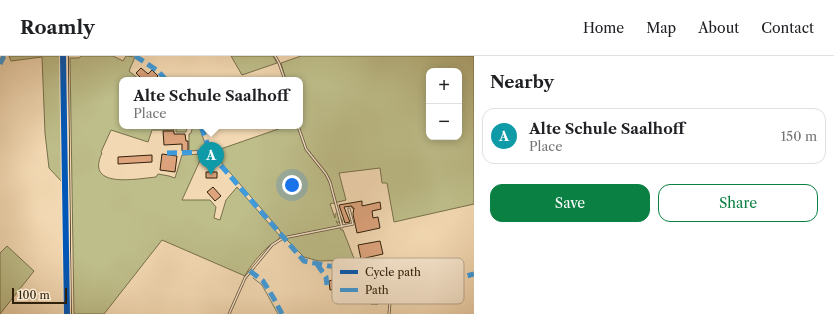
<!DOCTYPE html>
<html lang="en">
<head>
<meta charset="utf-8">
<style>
  body { margin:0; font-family:"Libre Caslon Text",serif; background:#f2f2f2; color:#202124 }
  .controls { position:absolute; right:12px; top:12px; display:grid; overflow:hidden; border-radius:8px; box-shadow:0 2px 10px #0003 }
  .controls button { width:36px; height:36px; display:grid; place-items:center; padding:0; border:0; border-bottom:1px solid #e0e0e0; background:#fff; color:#202124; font:20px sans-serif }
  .scale { position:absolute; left:12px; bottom:10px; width:55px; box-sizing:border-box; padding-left:4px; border:2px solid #30210c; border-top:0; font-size:11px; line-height:14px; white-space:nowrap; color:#30210c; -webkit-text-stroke:3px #f7e6ce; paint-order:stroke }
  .you { position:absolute; left:292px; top:129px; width:14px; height:14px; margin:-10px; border:3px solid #fff; border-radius:50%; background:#1a73e8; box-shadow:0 0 0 6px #1a73e833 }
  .badge { display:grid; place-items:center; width:26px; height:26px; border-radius:50%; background:#0b8043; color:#fff; font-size:13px; font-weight:700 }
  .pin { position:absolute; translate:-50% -33px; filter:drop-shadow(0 1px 2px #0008) }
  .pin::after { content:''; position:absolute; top:21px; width:14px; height:12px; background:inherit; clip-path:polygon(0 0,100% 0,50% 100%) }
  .popup { position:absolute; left:119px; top:21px; width:184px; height:52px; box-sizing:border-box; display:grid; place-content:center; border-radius:8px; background:#fff; filter:drop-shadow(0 1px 3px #0005); font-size:13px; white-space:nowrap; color:#757577 }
  .popup b { font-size:15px; color:#202124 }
  .popup::after { content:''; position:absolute; left:50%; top:100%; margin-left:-8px; border:8px solid transparent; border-top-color:#fff }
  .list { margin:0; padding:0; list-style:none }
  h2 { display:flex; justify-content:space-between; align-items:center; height:52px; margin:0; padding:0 16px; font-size:17px }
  h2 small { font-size:13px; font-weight:400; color:#757577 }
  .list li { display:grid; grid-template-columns:26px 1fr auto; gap:12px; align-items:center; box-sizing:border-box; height:56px; margin:0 8px 8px; padding:0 8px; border:1px solid #e0e0e0; border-radius:12px }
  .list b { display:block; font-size:15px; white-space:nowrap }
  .list p { margin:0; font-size:13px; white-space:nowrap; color:#757577 }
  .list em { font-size:13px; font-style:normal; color:#757577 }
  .actions { display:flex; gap:8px; padding:12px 16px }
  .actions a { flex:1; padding:9px 0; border:1px solid #0b8043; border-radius:12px; text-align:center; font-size:14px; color:#0b8043 }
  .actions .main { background:#0b8043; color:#fff }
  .map { position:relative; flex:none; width:474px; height:258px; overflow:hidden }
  header { display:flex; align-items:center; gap:24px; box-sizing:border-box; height:56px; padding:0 20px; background:#fff; border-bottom:1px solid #e0e0e0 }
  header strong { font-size:19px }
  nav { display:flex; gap:22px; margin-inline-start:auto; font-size:14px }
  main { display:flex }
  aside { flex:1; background:#fff }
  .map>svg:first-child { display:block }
  .green { fill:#bebe8a; stroke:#77704b; fill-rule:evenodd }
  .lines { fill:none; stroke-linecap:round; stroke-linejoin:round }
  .stream { stroke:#717d6a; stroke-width:1 }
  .building { fill:#dea47d; stroke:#30210c }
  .lane-casing { stroke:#614f36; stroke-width:3 }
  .secondary-casing { stroke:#30210c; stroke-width:5.5 }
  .lane { stroke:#f7e6ce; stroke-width:1.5 }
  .secondary { stroke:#f7e6ce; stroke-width:4 }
  .quiet { stroke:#3e9bde; stroke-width:5; stroke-dasharray:10 5; stroke-linecap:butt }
  .cycleway-casing { stroke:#f7e6ce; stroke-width:8 }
  .cycleway { stroke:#0057b8; stroke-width:6 }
  .key { fill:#f7e6ce; stroke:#bbab94; stroke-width:1 }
  .key-label { font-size:11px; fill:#30210c }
</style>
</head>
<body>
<header>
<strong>Roamly</strong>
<nav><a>Home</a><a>Map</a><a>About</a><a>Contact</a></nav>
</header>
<main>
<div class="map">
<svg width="474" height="258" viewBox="0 0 474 258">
  <rect width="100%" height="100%" fill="#f3d9b3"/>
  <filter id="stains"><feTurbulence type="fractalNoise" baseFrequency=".005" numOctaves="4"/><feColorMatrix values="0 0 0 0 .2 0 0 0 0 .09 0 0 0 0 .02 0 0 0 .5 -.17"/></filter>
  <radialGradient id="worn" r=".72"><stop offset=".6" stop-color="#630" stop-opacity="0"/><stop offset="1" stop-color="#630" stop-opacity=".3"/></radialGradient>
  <path class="green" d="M9,0H61L63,127L49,112L45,77L42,1L11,5Z
    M81,0H113L123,5L126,0L135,1L129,15L140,24H122V70H187L186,76H176V72H174V74H152L148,86L111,74L101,96L102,97C85,133 136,123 156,121L158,118L169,120L175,122L182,99L203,98L182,144H210L216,151L214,162L220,164L226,144L237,131L280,180C279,185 273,187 269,190C261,197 249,211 245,220L162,184L104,258H74L70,2H79Z
    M231,0H273L277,7L242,19Z
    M301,0H474V148L394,166L387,127H382L380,112L339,117L346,144L330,148L335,162V158L338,156L343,166L341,168L336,165L341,174H343L355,205L356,210H353L350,204L319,205L304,201L282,179L279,173L212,96L287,70H300V24H286L281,7ZM429,15H459V81H429Z
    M193,70H199L207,93L206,94L189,95V78L191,77Z
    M7,190L34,215L0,258V197Z"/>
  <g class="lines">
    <path class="stream" d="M253,222L262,229L278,258"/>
  </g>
  <path class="building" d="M141,12L148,18L152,14L158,20L154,24L151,23L150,24H141L138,22L140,21L136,17Z
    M163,75H174V78H185L186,85H188V95H182V88L164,89Z
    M162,98L177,100L175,116L160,114Z
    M152,99V106L118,108V101Z
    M206,116H217V122H206Z
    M213,131L221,140L215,145L207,136Z
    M362,145V150L380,146L381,153L372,155L373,162L378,161L380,172L357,177L353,158L354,152H352V150L344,151L350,166L345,167L339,149Z
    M380,185L383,198L361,203L358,189Z
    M340,215L342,232L330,234L329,225L335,223L334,216Z
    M370,233V239L361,240V234Z
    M377,233L381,234L378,248H371V242H375Z"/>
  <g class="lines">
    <defs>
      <path id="lane" d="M275,0L279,7L285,24
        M298,70L306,93L326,118L330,126L342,171
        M229,258L245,222L272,189L283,182L353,168L349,153
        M389,258L391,234"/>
      <path id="secondary" d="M66,0L69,258"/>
    </defs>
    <use href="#lane" class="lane-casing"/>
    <use href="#secondary" class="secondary-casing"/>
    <use href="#lane" class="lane"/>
    <use href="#secondary" class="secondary"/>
    <path class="quiet" d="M135,0L158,15L166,24
      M0,8L4,0
      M201,70L211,98L304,205L329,210L354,211L369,226L396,235L429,230L474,218
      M167,97L210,96
      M317,208L326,221L327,229
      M250,215L263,225L273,241L282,258"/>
    <defs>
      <path id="cycleway" d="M63,0L67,258"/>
    </defs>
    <use href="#cycleway" class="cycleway-casing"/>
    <use href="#cycleway" class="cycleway"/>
  </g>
  <rect x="332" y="202" width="132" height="46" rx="6" class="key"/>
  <rect x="340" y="214" width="18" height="4" fill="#0057b8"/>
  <rect x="340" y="232" width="18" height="4" fill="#3e9bde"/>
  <g class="key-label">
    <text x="365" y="220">Cycle path</text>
    <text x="365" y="238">Path</text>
  </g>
  <rect width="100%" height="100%" filter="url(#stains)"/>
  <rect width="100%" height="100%" fill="url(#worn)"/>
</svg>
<div class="controls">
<button>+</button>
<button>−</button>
</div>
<div class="scale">100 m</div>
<div class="you"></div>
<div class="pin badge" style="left:211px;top:119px;background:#0f9aa8">A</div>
<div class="popup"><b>Alte Schule Saalhoff</b>Place</div>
</div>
<aside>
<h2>Nearby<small></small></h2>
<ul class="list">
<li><span class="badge" style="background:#0f9aa8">A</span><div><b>Alte Schule Saalhoff</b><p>Place</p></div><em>150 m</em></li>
</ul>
<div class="actions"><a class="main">Save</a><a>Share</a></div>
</aside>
</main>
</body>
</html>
